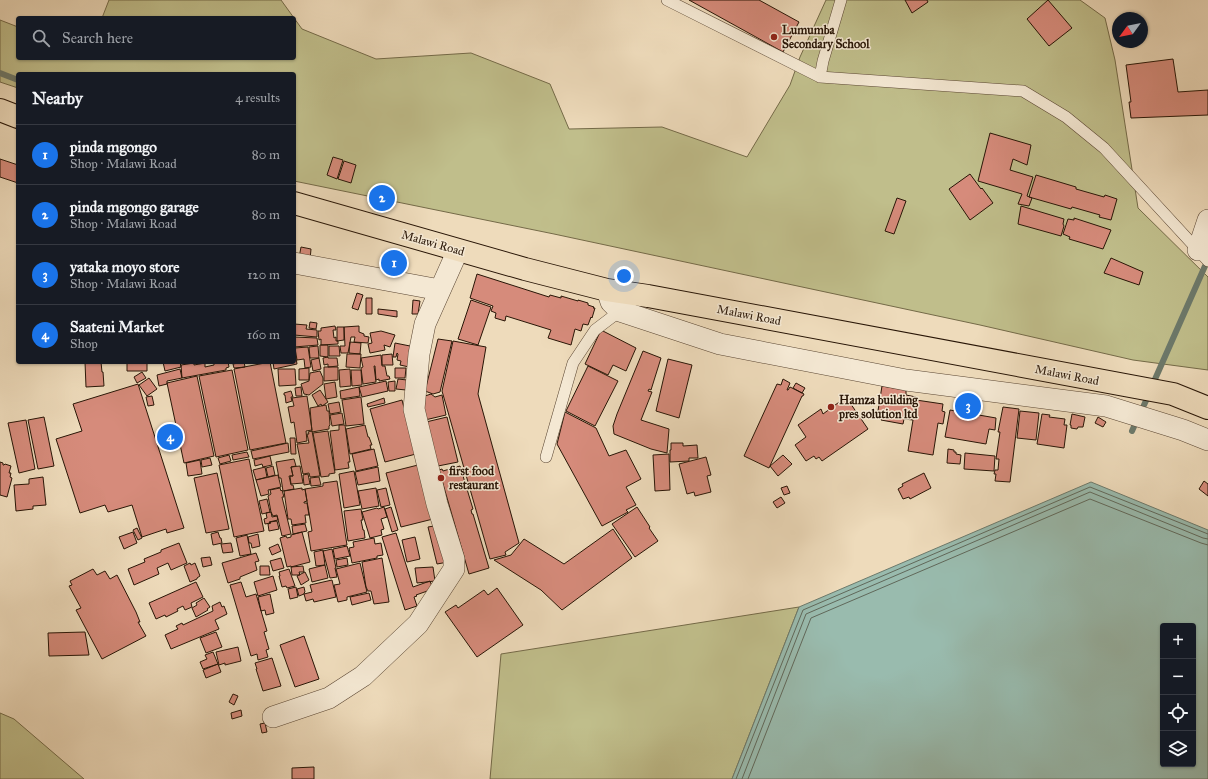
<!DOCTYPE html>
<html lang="en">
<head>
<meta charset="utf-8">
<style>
  body { margin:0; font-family:"IM FELL Great Primer",serif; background:#242831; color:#f1f3f6 }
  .controls { position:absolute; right:12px; bottom:12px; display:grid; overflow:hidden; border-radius:4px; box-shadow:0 1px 3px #0004 }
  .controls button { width:36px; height:36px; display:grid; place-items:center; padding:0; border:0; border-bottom:1px solid #363941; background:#171b24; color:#f1f3f6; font:20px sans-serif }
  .compass { position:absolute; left:1112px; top:12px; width:36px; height:36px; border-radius:50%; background:#171b24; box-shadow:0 1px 3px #0004; rotate:237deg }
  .you { position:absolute; left:624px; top:276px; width:14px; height:14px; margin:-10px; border:3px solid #fff; border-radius:50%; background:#1a73e8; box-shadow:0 0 0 6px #1a73e833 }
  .badge { display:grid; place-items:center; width:26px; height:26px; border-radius:50%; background:#1a73e8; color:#fff; font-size:13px; font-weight:700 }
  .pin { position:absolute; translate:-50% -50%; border:2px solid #fff; box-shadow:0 1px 4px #0006 }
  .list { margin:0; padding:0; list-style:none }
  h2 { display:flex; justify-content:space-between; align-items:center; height:52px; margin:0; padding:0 16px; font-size:17px }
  h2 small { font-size:13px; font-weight:400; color:#9ea1a6 }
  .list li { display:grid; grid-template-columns:26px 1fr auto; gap:12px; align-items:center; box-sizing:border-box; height:60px; padding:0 16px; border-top:1px solid #363941 }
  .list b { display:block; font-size:15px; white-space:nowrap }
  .list p { margin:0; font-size:13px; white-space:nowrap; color:#9ea1a6 }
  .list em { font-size:13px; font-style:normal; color:#9ea1a6 }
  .icon { flex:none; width:22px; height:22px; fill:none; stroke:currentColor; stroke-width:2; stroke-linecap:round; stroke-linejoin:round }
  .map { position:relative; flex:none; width:1208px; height:779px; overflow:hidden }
  .search { position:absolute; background:#171b24; box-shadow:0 1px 3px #0004; left:16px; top:16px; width:280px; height:44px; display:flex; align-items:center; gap:10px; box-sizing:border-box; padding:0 14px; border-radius:4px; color:#9ea1a6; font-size:15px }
  .panel { position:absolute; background:#171b24; box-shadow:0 1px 3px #0004; left:16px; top:72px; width:280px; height:292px; border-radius:4px }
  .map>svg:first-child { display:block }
  .green { fill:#c0be8b; stroke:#746a48 }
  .water { fill:#99bbae; stroke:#6c796b; fill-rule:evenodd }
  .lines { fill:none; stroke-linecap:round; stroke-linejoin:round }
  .shore { stroke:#60685a; stroke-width:1 }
  .stream { stroke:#6c796b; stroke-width:6 }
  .building { fill:#d68b7b; stroke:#281506 }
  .service-casing { stroke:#5a4633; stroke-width:12 }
  .minor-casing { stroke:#5a4633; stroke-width:22 }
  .primary-casing { stroke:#281506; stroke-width:24 }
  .service { stroke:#f4e8d3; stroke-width:11 }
  .minor { stroke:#f4e8d3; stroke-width:21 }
  .primary { stroke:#eedbbb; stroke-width:22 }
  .poi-dot { fill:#8f2418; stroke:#f4e8d3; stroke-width:1.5 }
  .labels { text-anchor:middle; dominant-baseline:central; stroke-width:3; stroke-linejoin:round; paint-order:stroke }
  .poi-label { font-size:12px; font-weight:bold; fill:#281506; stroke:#f4e8d3; text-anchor:start }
  .street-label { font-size:12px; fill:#281506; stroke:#f4e8d3 }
</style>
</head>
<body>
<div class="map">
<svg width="1208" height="779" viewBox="0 0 1208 779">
  <rect width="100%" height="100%" fill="#eedbbb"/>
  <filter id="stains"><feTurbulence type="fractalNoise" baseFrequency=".005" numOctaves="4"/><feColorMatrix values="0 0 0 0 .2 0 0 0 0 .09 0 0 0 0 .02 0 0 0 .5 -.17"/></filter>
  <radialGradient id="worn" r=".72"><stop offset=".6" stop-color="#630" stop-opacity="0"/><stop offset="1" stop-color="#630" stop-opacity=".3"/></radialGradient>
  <path class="green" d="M109,0H281L294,18H102Z
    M826,0H1080L1105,18L1115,60L1138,208L1208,277V370L1133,360L980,325L554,234L294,181V74H18V88L0,82V20L18,27V58H294V18L302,29L376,59L471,53L550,84L569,129L662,127L747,157L790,85L800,57Z
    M799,607L732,779H490L501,654Z
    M0,713L14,719L84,779H0Z"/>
  <path class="water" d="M1091,482L1208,530V779H732L799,607ZM1163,626H1193V764H1163Z"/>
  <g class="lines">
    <path class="shore" d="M736,779L803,610L1090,487L1208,534
      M742,779L806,614L1090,492L1203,538L1208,539
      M748,779L811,618L1090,499L1201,543L1208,545"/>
    <path class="stream" d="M0,73L18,80
      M1152,386L1205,266L1208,263
      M1144,405L1149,394
      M1132,431L1136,422"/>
  </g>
  <path class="building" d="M689,0H759L799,22L783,52Z
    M905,0H927L928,2L912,13Z
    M1048,0L1072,28L1049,46L1027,19Z
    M1173,59L1178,92L1208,90V115L1131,118L1129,102H1131L1126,65Z
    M990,133L1031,145L1027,165L1013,159L1010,170L1033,177L1027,196L1032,198L1029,206L1018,204L1022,194L978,181Z
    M333,157L343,160L337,179L327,175Z
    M0,159L18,165V183L0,177Z
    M344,161L356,165L351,183L338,179Z
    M970,174L981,189L982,188L993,203L970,220L949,189Z
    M1036,175L1076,187V189L1104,197L1105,195L1117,199L1111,220L1099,217L1100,215L1072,207L1071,209L1029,197Z
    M897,198L906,201L894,234L885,231Z
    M1021,206L1064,219L1063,224L1064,226L1061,236L1018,224Z
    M1074,218L1111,230L1103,249L1069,239L1070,237L1063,234L1068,219L1074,220Z
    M301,247L311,249L310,260L299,258Z
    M1111,258L1143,272L1139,285L1104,273Z
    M477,274L549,297L550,295L561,298V296L578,301V300L588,303V305L594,307L593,308H595L592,318L591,317L588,325L583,324L581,331L575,329L571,345L548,338L551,330L506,316L505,321L495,318L496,313L491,311L493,306L470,298Z
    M357,293L363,295L358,310L352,308Z
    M366,298H372V314H366Z
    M413,300L420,301L418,314H412Z
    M471,300L491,307L478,345L458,339Z
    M378,309L397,311V317L378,314Z
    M310,322L317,323L316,329L309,328Z
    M294,324L307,325L306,329L317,330V337L294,335Z
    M335,326L336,330H333L334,338L336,337V341H338V344L321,345V339L319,340L318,331H321V328Z
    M359,326V332L364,334V336L369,337L368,343L354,342L355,337H351L348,353H341L340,346H345L344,327Z
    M337,327H344V340L337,341Z
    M601,330L636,348L626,371L613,365L608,375L585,364Z
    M381,331L395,335L390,347L384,345L385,350L370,353L368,344L372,343L370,333Z
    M294,337L317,338L318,345L294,347Z
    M438,339L452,341L440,392L433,394L425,391Z
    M453,341L486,347L478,394L519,543L505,552L506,555L490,559L442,391Z
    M350,342L361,343L360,354L349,353Z
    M395,343L415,347L409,367L400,365L401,361L397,360L398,354L397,353L396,357H393Z
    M320,345H328V357L320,356Z
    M318,346L319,358H310L309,347Z
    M329,346H339L340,356H329Z
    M308,347L311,367L305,368L304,359L297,360L295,348Z
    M643,351L661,358L651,390L649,389L648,391L652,392L641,420L669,429L667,453L651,449L614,434L613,426L617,414Z
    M294,352H295L297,364L274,369L273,362H294Z
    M347,354H361L360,368L346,367Z
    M392,354L393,365H382V355Z
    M381,355L382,366H385L387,376H389L390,379L379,381V379L376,380L375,366H374L376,382L363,384L361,368L363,367L361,358Z
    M328,357V358H337L338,366L328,367V364L324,365L323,358Z
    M319,358L321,369L313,371L311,360Z
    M668,359L692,365L679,418L656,411Z
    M85,362H101L102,372H103L104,386L86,387Z
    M127,362H147V371H127Z
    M163,362H180L181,367L165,371Z
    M214,362H228L229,367L226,368V370L182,378L181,365L194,363V365L205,363V367L214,365Z
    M244,362L245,367L234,368L233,364Z
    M270,362L286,443L250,450L234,369Z
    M588,366L618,381L595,426L566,411Z
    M324,367H338V380L324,381Z
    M309,368V380H299V369Z
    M395,368H406L405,378H395Z
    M180,369L182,378L167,381V384L159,386L157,375Z
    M278,369H295L296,385L279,386Z
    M350,369L351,386L340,387L339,370Z
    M232,370L248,450L216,457L199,376Z
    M351,370H361L362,385L352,386Z
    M320,371L323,378V384L309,395L304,394L301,384L309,381L310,373Z
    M142,372L146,378L137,383L134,377Z
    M197,376L214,456L184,463L167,383Z
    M149,378L157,389L147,396L139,385Z
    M398,379L407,380L406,390L396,389Z
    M783,379L790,383L787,390H788L790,387L804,394L803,396H802L769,468L744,456L777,384L781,385Z
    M386,381L388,391L362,397L359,387Z
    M395,381V391H389L388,382Z
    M335,382L337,397L326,399L324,384Z
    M796,383L805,388L802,393L793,388Z
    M138,384L184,528L167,533L166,529L142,537L132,505L108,512L105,505L80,513L56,439L82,431L73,404Z
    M882,386L906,390V395L916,397V400L943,404L942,411L945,412L943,424L938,423L933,455L908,451L913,420L904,419L903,424L881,420L882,418L877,417Z
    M301,387L302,396H296L295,388Z
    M359,387L360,396L341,399L340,391Z
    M320,390L328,402L322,406L321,404L318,406L312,395Z
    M291,391L293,397H291L292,401L286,403L285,395H284V393Z
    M431,394L435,397L442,395L446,415L425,420L419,398Z
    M152,396L154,405L148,406L146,397Z
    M307,396L312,430L306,431L307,441L297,443L294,422L291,423L288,407L294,406L292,398Z
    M361,397L364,424L346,426L342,400Z
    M846,397L868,429L822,461L819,457L816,459L814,456L806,461L795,445L806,437L798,425L821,409L823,414Z
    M384,398L385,403L368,407L367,404Z
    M402,400L416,454L385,462L370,409Z
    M339,402L341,412L330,414L328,404Z
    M326,405L327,411H329L330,425L329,426V429L312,432L310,408Z
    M1003,407L1019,409L1010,482L995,481L996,474H994L995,470H998L999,459H996L1000,432H998Z
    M950,410L996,418L995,430L989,429L986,444L945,437Z
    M1020,411L1039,413L1036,440L1017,438Z
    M565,412L596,428L609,456L626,450L641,479L626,487L636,505L626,510L628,512L602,526L557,444Z
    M342,413L344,424L332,426L330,415Z
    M1042,414L1050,415L1049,417L1065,419L1064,425H1067L1064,448L1037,444Z
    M1072,414L1085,417L1083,427H1078L1077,429L1071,428V425H1070Z
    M44,417L54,466L38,469L28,420Z
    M447,417L458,462L438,466L426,422Z
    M1098,417L1106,422L1103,427L1095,423Z
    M26,420L35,469L19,473L8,423Z
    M339,425H345L350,462H348L349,468L335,470L330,431L339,430Z
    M365,425L368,437H369L372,445H370L371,449L350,454L346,429Z
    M312,431L320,476L310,477L309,473L303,474L297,444L309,443L307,434H309L308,432Z
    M328,431L335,473L329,474V476L321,477L313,433Z
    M290,438H295L296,454H291Z
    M288,443L289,452L253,459L251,451Z
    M671,443H683V446L697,445L698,458H689V461L670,462V450H671Z
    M374,449L378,466L356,471L352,454Z
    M948,449L954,450V452H956V454L961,455L960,464L947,463Z
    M247,452L249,457L233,460L232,455Z
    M965,453L995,456L994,471L964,469Z
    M669,454L670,490L655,491L653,455Z
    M229,455L231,461L220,464L218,458Z
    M783,455L792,464L778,476L770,466Z
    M270,456L272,465L263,467L262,464L255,466L254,460Z
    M706,457L711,475L707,476L711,492L695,496L694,492L687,494L679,464Z
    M210,458L212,465L202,467L201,460Z
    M249,459L264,531L234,537L219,465Z
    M294,459L296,466L291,467L293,476H289L291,485H293L294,489L283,491L281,478H279L276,462Z
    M200,460L202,474L188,476L186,463Z
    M0,462L3,463V465H4L5,464L11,466L9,473H11L10,477L12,478L7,497L0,495Z
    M418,465L433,519L401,527L386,473Z
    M273,466L275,475L268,477L266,468Z
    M300,466L303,483L291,484L290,476H293L291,467Z
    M460,466L473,509L471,510L472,514H473L489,568L469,574L439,470L442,469L443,471Z
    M265,467L267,477L256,480L253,470Z
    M378,467L380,481L358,485L355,472Z
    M354,471L360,505L344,508L339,474Z
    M217,473L229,529L206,533L194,478Z
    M924,473L931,488L910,499L909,497L903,499L898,489L903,486L902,484Z
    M308,474L310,484L304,485L303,475Z
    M278,475L281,487L268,490L269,494L261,496L256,480Z
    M43,477L46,505L33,506V509L16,511L14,485L29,484V479Z
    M319,477L321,485L311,486L310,478Z
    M337,481L347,545L311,551L308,532L312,531L305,489L323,486V483Z
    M1204,481L1208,484V496L1199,489Z
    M787,486L790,493L784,495L781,488Z
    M280,488L281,491L282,490L284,497H282L291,534L282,536L277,515L273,516L271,512L268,496L271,494L270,490Z
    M302,488V490L305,489L307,501L304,502V503H307L309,515H305L306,523L292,525L291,519H288L284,491Z
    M376,488L379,506L362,509L358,491Z
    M386,488L390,505L381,507L377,490Z
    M781,497L785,503L777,508L773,502Z
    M267,499L270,512L262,514L259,501Z
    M384,507L387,517L381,519L384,529L381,530L382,535L370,538L362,512L377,508L378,509Z
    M391,507L398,530L392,532L385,509Z
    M637,507L650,527L649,528L658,541L635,557L612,524Z
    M361,509L363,520H361L363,530H364L365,538L348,541L344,511Z
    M271,512L272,517L277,516L278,520L269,522L270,523L265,524L264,519L267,518L266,513Z
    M277,521L279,529L269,531L268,524L271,523L270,522Z
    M305,524L307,531L293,534L292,526Z
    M440,525L448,562L437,564L428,527Z
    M137,528L142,538L138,540L133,530Z
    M613,529L632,558L562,610L541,590L494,560L511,555L524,539L564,564Z
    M133,532L137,543L124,549L119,537Z
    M218,532L220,538H221L222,543L213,545L211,534Z
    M302,532L310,562L291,567V566L287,567L280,538L286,536L287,538L291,537V535Z
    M396,533L413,587L430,581L433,589L416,595L417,596L414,597L417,606L405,610L382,537Z
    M258,534L260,546L252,548L251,543H249L248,537Z
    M247,535L251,554L240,556L236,538Z
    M415,537L420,559L407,562L402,540Z
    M374,538L375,544L381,543L383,555L377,556V558L352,563L349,548L354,547L353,542Z
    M179,543L187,563L171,570L168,563L157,568L159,574L134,585L128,569L145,562L144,559L161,552V550Z
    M231,543L233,552L223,553L221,544Z
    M278,544L281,551L272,555L269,548Z
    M347,546L350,556L335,559L333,549Z
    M332,549L336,568H335L337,577L330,578L323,551Z
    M323,550L325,565L316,566L314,552Z
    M256,553L259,561L255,562L257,570L240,577V579L228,583L222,563Z
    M210,557L212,565L203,567L201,558Z
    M281,558L284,568L273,571L270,561Z
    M347,558L348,565L337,567L336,560Z
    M382,558L389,602L374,604L371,591H368L366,587L362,562Z
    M190,563L191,565L195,563L200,576L197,578V579L190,582L184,566Z
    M360,563L367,592L347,597V600L338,602L334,585L340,584L336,569Z
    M325,565L328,578L312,582L309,569Z
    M260,566H269L270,575H260Z
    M303,566L304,572H299L300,575H292L291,567Z
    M433,567L435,581L417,583L415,568Z
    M93,569L97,575L105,571L110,579L117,575L136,612L140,622H138L146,636L102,659L76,610L81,608L69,586L72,585L70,581Z
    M289,569L295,586L287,588L286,586L282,587L279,576H280L279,572Z
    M305,572L309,580L301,585L297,576Z
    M273,576L277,590L258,596L254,582Z
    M332,580L336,597L314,602L313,599L306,601L304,594L312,592L310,585Z
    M196,582L203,597L191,603L192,607L185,610L183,606L177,609L178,611L166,617L165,615L156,619L149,603Z
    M241,582L246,597L256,594L267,631L264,632L269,649L266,650L268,657L258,660L257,654L251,656L230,585Z
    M296,587L298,597L290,599L288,589Z
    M304,587L305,592L304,593V594L299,596L297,589Z
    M497,588L523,625L477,657L445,612L456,605L458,608L484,590L488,595Z
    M369,593L371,600L352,605L350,597Z
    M270,594L274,613L266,615L265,610L261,611L258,597Z
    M204,598L210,607L207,609L208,610L196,617L192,608L197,605L196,603Z
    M220,602L222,607L224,606L227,614L215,620L219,629L171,649L165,635L178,629L176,626L182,623L183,625L213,611L212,606Z
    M85,632L89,655L49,656L48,633Z
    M216,632L222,647L206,653L200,638Z
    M304,636L319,679L295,687L280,645Z
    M238,647L241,661L225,665V663L219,665L216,652Z
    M213,652L218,664L203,669L200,662L207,659L205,655Z
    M272,658L281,686L263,691L256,669H257L255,663Z
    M218,664L221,672L206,678L203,670Z
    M233,694L238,696L234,705L229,702Z
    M241,710L242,716L232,719L231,713Z
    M265,723L267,732L262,733L260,724Z
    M314,767V779H292V768Z"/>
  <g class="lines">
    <defs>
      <path id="service" d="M667,0L820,77L1023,91L1066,117L1104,148L1208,261
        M820,77L823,61L841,0
        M546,457L573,363L595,330L620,311"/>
      <path id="minor" d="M1198,250L1208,220
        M294,263L440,290
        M607,290L611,302L620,311L720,344L906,380L1106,406L1183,430L1208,440
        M273,717L329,698L363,676L418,624L454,569V559L437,504L414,409L419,354L425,324L458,250"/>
      <path id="primary" d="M0,110L18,117
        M294,203L525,269L607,290L648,296L1173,394L1208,408"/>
    </defs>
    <use href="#service" class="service-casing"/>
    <use href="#minor" class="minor-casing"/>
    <use href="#primary" class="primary-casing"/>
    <use href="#service" class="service"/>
    <use href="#minor" class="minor"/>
    <use href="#primary" class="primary"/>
  </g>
  <g class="poi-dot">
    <circle cx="774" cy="37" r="4"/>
    <circle cx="831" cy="407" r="4"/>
    <circle cx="441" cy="478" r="4"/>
  </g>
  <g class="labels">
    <g class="poi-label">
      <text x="782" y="30">Lumumba<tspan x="782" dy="14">Secondary School</tspan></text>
      <text x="839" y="400">Hamza building<tspan x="839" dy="14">pres solution ltd</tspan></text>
      <text x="449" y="471">first food<tspan x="449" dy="14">restaurant</tspan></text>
    </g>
    <g class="street-label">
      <text transform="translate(433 243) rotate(16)">Malawi Road</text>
      <text transform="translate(749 315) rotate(11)">Malawi Road</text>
      <text transform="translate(1067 375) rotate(11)">Malawi Road</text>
    </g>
  </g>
  <rect width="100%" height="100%" filter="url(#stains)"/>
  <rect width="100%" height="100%" fill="url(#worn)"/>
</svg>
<div class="controls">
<button>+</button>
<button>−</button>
<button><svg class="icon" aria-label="locate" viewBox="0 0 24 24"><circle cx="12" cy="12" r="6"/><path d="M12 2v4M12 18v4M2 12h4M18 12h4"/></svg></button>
<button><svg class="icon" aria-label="layers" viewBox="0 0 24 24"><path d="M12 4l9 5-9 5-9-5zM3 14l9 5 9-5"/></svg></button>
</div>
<svg class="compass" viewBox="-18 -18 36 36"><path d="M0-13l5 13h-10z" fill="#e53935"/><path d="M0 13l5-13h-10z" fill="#9ea1a6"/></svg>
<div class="you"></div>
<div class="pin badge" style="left:394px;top:263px">1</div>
<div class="pin badge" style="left:382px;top:198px">2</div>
<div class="pin badge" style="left:968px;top:406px">3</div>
<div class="pin badge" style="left:170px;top:437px">4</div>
<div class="search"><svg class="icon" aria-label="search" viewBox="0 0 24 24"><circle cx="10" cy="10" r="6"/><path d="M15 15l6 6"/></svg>Search here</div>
<section class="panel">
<h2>Nearby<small>4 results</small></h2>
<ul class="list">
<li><span class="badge">1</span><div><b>pinda mgongo</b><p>Shop · Malawi Road</p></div><em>80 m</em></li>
<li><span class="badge">2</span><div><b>pinda mgongo garage</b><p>Shop · Malawi Road</p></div><em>80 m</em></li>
<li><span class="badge">3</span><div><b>yataka moyo store</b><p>Shop · Malawi Road</p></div><em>120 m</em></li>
<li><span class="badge">4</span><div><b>Saateni Market</b><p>Shop</p></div><em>160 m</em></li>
</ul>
</section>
</div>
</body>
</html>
